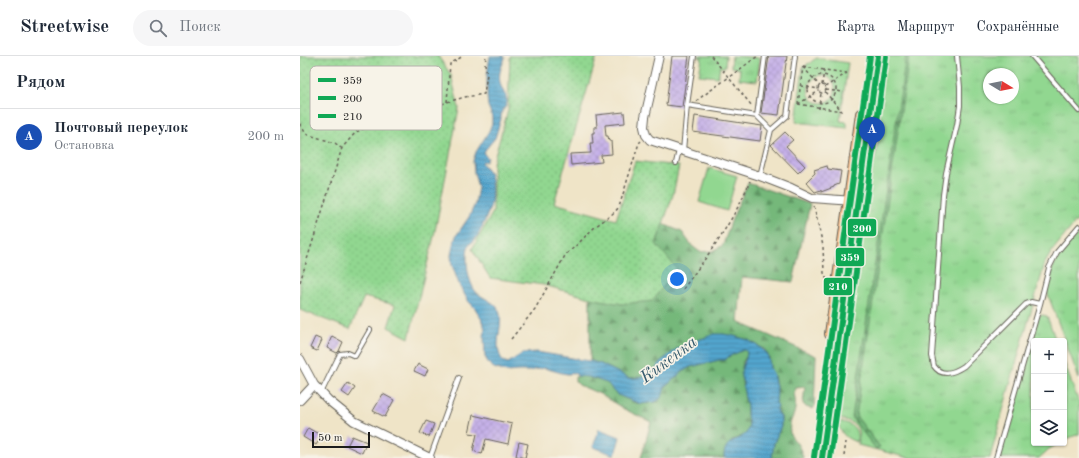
<!DOCTYPE html>
<html lang="ru">
<head>
<meta charset="utf-8">
<style>
  body { margin:0; font-family:"Old Standard TT",serif; background:#f6f6f7; color:#1f2937 }
  .controls { position:absolute; right:12px; bottom:12px; display:grid; overflow:hidden; border-radius:4px; box-shadow:0 1px 3px #0004 }
  .controls button { width:36px; height:36px; display:grid; place-items:center; padding:0; border:0; border-bottom:1px solid #e0e1e3; background:#fff; color:#1f2937; font:20px sans-serif }
  .compass { position:absolute; left:683px; top:12px; width:36px; height:36px; border-radius:50%; background:#fff; box-shadow:0 1px 3px #0004; rotate:100deg }
  .scale { position:absolute; left:12px; bottom:10px; width:58px; box-sizing:border-box; padding-left:4px; border:2px solid #1c1c1c; border-top:0; font-size:11px; line-height:14px; white-space:nowrap; color:#1c1c1c; -webkit-text-stroke:3px #f7f3e8; paint-order:stroke }
  .you { position:absolute; left:377px; top:223px; width:14px; height:14px; margin:-10px; border:3px solid #fff; border-radius:50%; background:#1a73e8; box-shadow:0 0 0 6px #1a73e833 }
  .badge { display:grid; place-items:center; width:26px; height:26px; border-radius:50%; background:#d1495b; color:#fff; font-size:13px; font-weight:700 }
  .pin { position:absolute; translate:-50% -33px; filter:drop-shadow(0 1px 2px #0008) }
  .pin::after { content:''; position:absolute; top:21px; width:14px; height:12px; background:inherit; clip-path:polygon(0 0,100% 0,50% 100%) }
  .list { margin:0; padding:0; list-style:none }
  h2 { display:flex; justify-content:space-between; align-items:center; height:52px; margin:0; padding:0 16px; font-size:17px }
  h2 small { font-size:13px; font-weight:400; color:#747a83 }
  .list li { display:grid; grid-template-columns:26px 1fr auto; gap:12px; align-items:center; box-sizing:border-box; height:56px; padding:0 16px; border-top:1px solid #e0e1e3 }
  .list b { display:block; font-size:15px; white-space:nowrap }
  .list p { margin:0; font-size:13px; white-space:nowrap; color:#747a83 }
  .list em { font-size:13px; font-style:normal; color:#747a83 }
  .icon { flex:none; width:22px; height:22px; fill:none; stroke:currentColor; stroke-width:2; stroke-linecap:round; stroke-linejoin:round }
  .map { position:relative; flex:none; width:779px; height:402px; overflow:hidden }
  header { display:flex; align-items:center; gap:24px; box-sizing:border-box; height:56px; padding:0 20px; background:#fff; border-bottom:1px solid #e0e1e3 }
  header strong { font-size:19px }
  nav { display:flex; gap:22px; margin-inline-start:auto; font-size:14px }
  .search { width:280px; height:36px; background:#f6f6f7; display:flex; align-items:center; gap:10px; box-sizing:border-box; padding:0 14px; border-radius:22px; color:#747a83; font-size:15px }
  main { display:flex }
  aside { flex:1; background:#fff }
  .map>svg:first-child { display:block }
  .grass { fill:url(#grass-tufts); stroke:#567a56; fill-rule:evenodd }
  .forest { fill:url(#forest-firs); stroke:#486a4b }
  .garden { fill:url(#garden-dots); stroke:#567a56 }
  .pitch { fill:#91d790; stroke:#567a56 }
  .water { fill:url(#water-rules); stroke:#386075 }
  .building { fill:url(#building-cross-hatch) }
  .lines { fill:none; stroke-linecap:round; stroke-linejoin:round }
  .service-casing { stroke:#666258; stroke-width:6 }
  .minor-casing { stroke:#666258; stroke-width:10 }
  .primary-casing { stroke:#666258; stroke-width:14 }
  .path { stroke:#666258; stroke-width:1.5; stroke-dasharray:3 3; stroke-linecap:butt }
  .service { stroke:#fff; stroke-width:4 }
  .minor { stroke:#fff; stroke-width:8 }
  .primary { stroke:#f8bd89; stroke-width:12 }
  .bus-1-casing { stroke:#f7f3e8; stroke-width:9 }
  .bus-2-casing { stroke:#f7f3e8; stroke-width:9 }
  .bus-3-casing { stroke:#f7f3e8; stroke-width:9 }
  .bus-1 { stroke:#10a855; stroke-width:6 }
  .bus-2 { stroke:#10a855; stroke-width:6 }
  .bus-3 { stroke:#10a855; stroke-width:6 }
  .labels { text-anchor:middle; dominant-baseline:central; stroke-width:3.5; stroke-linejoin:round; paint-order:stroke }
  .water-label { font-size:17px; font-style:italic; fill:#355a6c; stroke:#f7f3e8 }
  .key { fill:#f7f3e8; stroke:#b5b2ab; stroke-width:1 }
  .key-label { font-size:11px; fill:#1c1c1c }
  .line-badge { stroke:#f7f3e8; stroke-width:1.5 }
  .badge-label { font-size:11px; text-anchor:middle; font-weight:bold; fill:#fff }
</style>
</head>
<body>
<header>
<strong>Streetwise</strong>
<div class="search"><svg class="icon" aria-label="search" viewBox="0 0 24 24"><circle cx="10" cy="10" r="6"/><path d="M15 15l6 6"/></svg>Поиск</div>
<nav><a>Карта</a><a>Маршрут</a><a>Сохранённые</a></nav>
</header>
<main>
<aside>
<h2>Рядом<small></small></h2>
<ul class="list">
<li><span class="badge" style="background:#1a4fb4">A</span><div><b>Почтовый переулок</b><p>Остановка</p></div><em>200 m</em></li>
</ul>
</aside>
<div class="map">
<svg width="779" height="402" viewBox="0 0 779 402">
  <defs>
    <pattern id="grass-tufts" width="24" height="20" patternUnits="userSpaceOnUse"><rect width="24" height="20" fill="#91d790"/><path d="M3 7l-1-3M5 7V3M7 7l1-3M15 17l-1-3M17 17v-4M19 17l1-3" fill="none" stroke="#7cb87c"/></pattern>
    <pattern id="forest-firs" width="22" height="20" patternUnits="userSpaceOnUse"><rect width="22" height="20" fill="#74b87a"/><path d="M5 1l3.5 6h-7zM16 11l3.5 6h-7z" fill="#5e9563"/></pattern>
    <pattern id="garden-dots" width="8" height="8" patternUnits="userSpaceOnUse"><rect width="8" height="8" fill="#91d790"/><path d="M2 2h.1M6 6h.1" fill="none" stroke="#7cb87c" stroke-width="1.8" stroke-linecap="round"/></pattern>
    <pattern id="water-rules" width="6" height="5" patternUnits="userSpaceOnUse"><rect width="6" height="5" fill="#53a5ce"/><path d="M0 2.5h6" fill="none" stroke="#4486a6"/></pattern>
    <pattern id="building-cross-hatch" width="8" height="8" patternUnits="userSpaceOnUse"><rect width="8" height="8" fill="#c5b0e8"/><path d="M0 0l8 8M0 8l8-8" fill="none" stroke="#a997c6"/></pattern>
  </defs>
  <rect width="100%" height="100%" fill="#f7f3e8"/>
  <filter id="ink" filterUnits="userSpaceOnUse"><feTurbulence type="fractalNoise" baseFrequency=".025" numOctaves="2"/><feDisplacementMap in="SourceGraphic" scale="8" xChannelSelector="R" yChannelSelector="G"/><feConvolveMatrix kernelMatrix="1 2 1 2 8 2 1 2 1" color-interpolation-filters="sRGB"/></filter>
  <filter id="wash" filterUnits="userSpaceOnUse"><feTurbulence type="fractalNoise" baseFrequency=".012" numOctaves="4" result="noise"/><feDisplacementMap in="SourceGraphic" scale="16" xChannelSelector="R" yChannelSelector="G"/><feGaussianBlur stdDeviation="0.9" result="paint"/><feColorMatrix in="noise" values="0 0 0 0 0 0 0 0 0 0 0 0 0 0 0 0 0 1.4 0 .05"/><feComposite in="paint" operator="in"/></filter>
  <g filter="url(#wash)">
    <rect width="100%" height="100%" fill="#efe4c7"/>
    <path class="grass" d="M398,0H426L425,11H420L418,21L399,19L402,2L398,1Z
      M432,0L460,2L457,25L439,23L440,13L431,11Z
      M585,0H779V162L752,195L745,207L709,332L690,402H609L558,389C561,371 556,365 538,363L545,311L544,301L569,116L575,102L579,71L578,51ZM689,18H713V42H689Z
      M517,2L548,7L540,65L547,66V72L496,66L503,11H506L507,8L510,7L512,5ZM521,19C541,21 539,47 521,47C504,46 504,23 521,19Z
      M779,176V323L747,236C749,209 762,195 779,176Z
      M742,259L747,260L756,285H734V387H760L749,393L739,402H699L738,262L739,260Z
      M764,306L779,347V378L764,384Z
      M537,365C551,367 559,371 557,386C546,383 540,377 537,365Z"/>
    <path class="forest" d="M606,0H609L556,360L580,391L576,393L552,362Z
      M448,127L510,148L493,226L442,221L438,266L516,300L514,352L512,353L506,351L503,348L505,331L496,332L494,337C495,342 496,347 495,353C494,362 488,365 490,377C491,381 493,382 495,385C498,388 503,398 503,402H472L474,387L481,370V361L476,353V342L477,336L474,320L470,312L469,301L467,297L464,293L448,284L434,280L423,278L361,305L356,313L350,318L335,322H329L301,308L290,305V242L322,248L356,188L363,168L382,176L392,190L400,196L413,195L423,189L433,160Z
      M443,294H445L447,296V300L443,306L442,312L441,320L447,351V358L449,371L448,375L445,379L433,384L424,399V402H341L351,366L324,353L300,338L279,329L275,325V321L282,320L289,321L307,327L310,330L313,335L318,339L336,347L341,348L355,346L359,344L365,331L382,316L390,311L419,304H425L428,301Z"/>
    <path class="garden" d="M0,0H138L151,19L159,52L134,180L109,282L88,271L95,249L64,241L50,273L0,254Z
      M210,0H297L254,147L316,164L335,105L379,110L373,139L356,188L377,213L352,245L322,248L290,242L244,229L190,222L172,193L193,156V107L208,54Z"/>
    <path class="pitch" d="M409,112L437,120L427,155L399,146Z"/>
    <path class="water" d="M190,0H204L205,2C200,14 197,21 202,33C204,37 207,40 207,45C207,52 200,55 201,63L195,82L185,94L184,98L188,102L186,106L183,105L182,106L184,110C193,115 192,137 191,147C189,157 182,171 177,181C175,185 169,187 168,192C165,203 168,227 176,236C183,243 195,245 199,255C205,271 191,288 203,305L208,307L223,297L237,296L295,306L301,308L329,322H335L350,318L356,313L361,305L378,292L388,288L414,278H423L434,280L448,284L457,289L467,297L469,304L470,312L473,317L477,336L476,347L478,351L476,354L481,361V370L474,387L472,402H424C423,380 445,386 448,373C450,368 447,363 447,357C447,355 447,353 447,351C447,346 444,341 444,336C443,333 443,329 443,326C442,324 441,322 441,320C440,311 447,305 447,296L445,294H443L428,301L425,304H419L390,311L382,316L365,331L363,339L359,344L355,346L341,348L325,342L318,339L313,335L310,330L307,327L289,321L278,320L274,317L268,318L262,317L244,312L229,315H218L206,316L194,312L189,308L185,301L184,281L185,273L183,266L175,252L169,246L160,231L152,209L151,199L153,190L156,180L169,161L175,148L178,131L174,117L173,105L176,96L189,75L192,67V60L188,50L187,40V19Z
      M299,373L320,381L315,399L293,391Z"/>
    <g id="blocks">
      <path class="building" d="M372,0H389L382,51L366,49Z
        M469,0H487L479,59L461,57Z
        M324,56L325,67L305,69L306,80H308L309,85H311L312,98L301,99L302,106L271,109L270,98L291,97L290,87H293L292,77H294V71H297L296,59Z
        M395,60L462,70L460,85L393,76Z
        M485,76L493,84L486,90L505,110L498,117L471,89Z
        M527,110L528,113L541,115L539,128L534,130V131L521,136V134L515,136L506,126L515,117L514,114Z
        M32,280L43,286L39,295L37,297L27,292Z
        M15,281L22,284L17,295L10,292Z
        M118,308L128,313L125,320L114,315Z
        M48,327L55,332L49,341L42,336Z
        M83,338L94,344L85,361L73,355Z
        M173,359L212,368L208,388L186,383L182,398L173,395L177,378L169,377Z
        M126,365L134,368L129,381L120,377Z
        M8,372L22,380L16,389L3,381Z
        M52,380L67,386L62,397L47,390Z
        M219,386L228,388L225,402L216,400Z"/>
    </g>
  </g>
  <g filter="url(#ink)">
    <use href="#blocks" fill-opacity="0" stroke="#666258" stroke-width="1"/>
    <g class="lines">
      <defs>
        <path id="service" d="M657,0L660,31V50L657,69L646,117L643,139L632,300C633,303 633,307 634,310C642,322 655,316 664,310L726,248L731,246L740,248
          M732,0L779,55
          M387,49L457,60L471,74
          M457,60L465,0
          M383,95L387,49L394,0
          M376,107L379,94
          M460,120L471,74L487,60L495,0
          M21,337L40,298L48,297L55,300L70,274
          M130,402L159,322
          M696,402L740,248L749,212L757,196L779,170"/>
        <path id="minor" d="M359,0L345,61L344,71L346,79L350,84L460,120L491,132L512,142L554,145
          M0,303L14,329L28,344L54,365L130,402
          M0,344L14,329"/>
        <path id="primary" d="M531,278L562,58
          M522,402L578,0"/>
      </defs>
      <use href="#service" class="service-casing"/>
      <use href="#minor" class="minor-casing"/>
      <use href="#primary" class="primary-casing"/>
      <path class="path" d="M411,0L452,50
        M503,11L547,17
        M503,11L520,30
        M508 33a14 14 0 1 1 28 0a14 14 0 1 1-28 0Z
        M522,29L524,14
        M518 33a4 4 0 1 1 8 0a4 4 0 1 1-8 0Z
        M501,30L518,33
        M525,31L547,17
        M526,34L544,36
        M525,36L542,55
        M396,45L458,0
        M147,46L150,8L163,0
        M498,48L542,55
        M498,48L503,11
        M498,48L519,35
        M519,53L521,37
        M0,68L6,78L35,87L41,92
        M514,150L523,190L524,217L528,226
        M0,226L42,92L56,76L75,68L132,52L147,46L165,41L184,38L187,18L185,8L186,0
        M383,233C408,199 434,165 450,125
        M211,283L235,253L266,198C277,190 285,180 295,171C303,164 312,160 319,151L339,87L341,85
        M544,400L546,386"/>
      <use href="#service" class="service"/>
      <use href="#minor" class="minor"/>
      <use href="#primary" class="primary"/>
      <defs>
        <path id="bus-1" d="M522,402L578,0"/>
        <path id="bus-2" d="M530,402L586,1"/>
        <path id="bus-3" d="M514,401L570,0"/>
      </defs>
      <use href="#bus-1" class="bus-1-casing"/>
      <use href="#bus-2" class="bus-2-casing"/>
      <use href="#bus-3" class="bus-3-casing"/>
      <use href="#bus-1" class="bus-1"/>
      <use href="#bus-2" class="bus-2"/>
      <use href="#bus-3" class="bus-3"/>
    </g>
  </g>
  <g class="labels">
    <g class="water-label">
      <text transform="translate(369 304) rotate(-37)">Кикенка</text>
    </g>
  </g>
  <rect x="10" y="10" width="132" height="64" rx="6" class="key"/>
  <rect x="18" y="22" width="18" height="4" fill="#10a855"/>
  <rect x="18" y="40" width="18" height="4" fill="#10a855"/>
  <rect x="18" y="58" width="18" height="4" fill="#10a855"/>
  <g class="key-label">
    <text x="43" y="28">359</text>
    <text x="43" y="46">200</text>
    <text x="43" y="64">210</text>
  </g>
  <g class="line-badge">
    <rect x="547" y="162" width="30" height="19" rx="4" fill="#10a855"/>
    <rect x="535" y="191" width="30" height="20" rx="4" fill="#10a855"/>
    <rect x="523" y="221" width="30" height="19" rx="4" fill="#10a855"/>
  </g>
  <g class="badge-label">
    <text x="562" y="176">200</text>
    <text x="550" y="205">359</text>
    <text x="538" y="234">210</text>
  </g>
</svg>
<div class="controls">
<button>+</button>
<button>−</button>
<button><svg class="icon" aria-label="layers" viewBox="0 0 24 24"><path d="M12 4l9 5-9 5-9-5zM3 14l9 5 9-5"/></svg></button>
</div>
<svg class="compass" viewBox="-18 -18 36 36"><path d="M0-13l5 13h-10z" fill="#e53935"/><path d="M0 13l5-13h-10z" fill="#747a83"/></svg>
<div class="scale">50 m</div>
<div class="you"></div>
<div class="pin badge" style="left:572px;top:94px;background:#1a4fb4">A</div>
</div>
</main>
</body>
</html>
